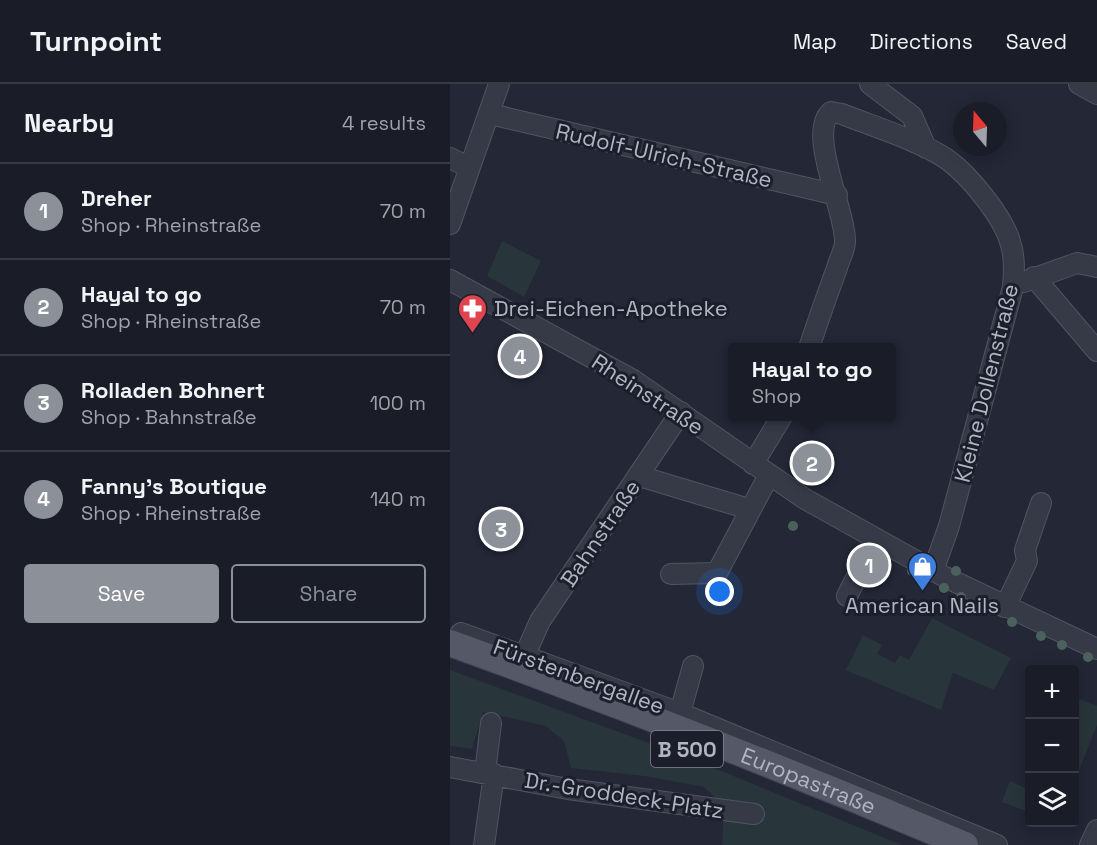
<!DOCTYPE html>
<html lang="en">
<head>
<meta charset="utf-8">
<style>
  body { margin:0; font-family:"Space Grotesk",sans-serif; background:#232630; color:#f1f3f6 }
  .controls { position:absolute; right:18px; bottom:18px; display:grid; overflow:hidden; border-radius:6px; box-shadow:0 3px 15px #0003 }
  .controls button { width:54px; height:54px; display:grid; place-items:center; padding:0; border:0; border-bottom:2px solid #383b45; background:#1a1d28; color:#f1f3f6; font:30px sans-serif }
  .compass { position:absolute; left:503px; top:18px; width:54px; height:54px; border-radius:50%; background:#1a1d28; box-shadow:0 3px 15px #0003; rotate:341deg }
  .you { position:absolute; left:270px; top:508px; width:21px; height:21px; margin:-15px; border:4px solid #fff; border-radius:50%; background:#1a73e8; box-shadow:0 0 0 9px #1a73e833 }
  .badge { display:grid; place-items:center; width:39px; height:39px; border-radius:50%; background:#8c9099; color:#fff; font-size:20px; font-weight:700 }
  .pin { position:absolute; translate:-50% -50%; border:3px solid #fff; box-shadow:0 2px 6px #0006 }
  .popup { position:absolute; left:278px; top:259px; width:168px; height:78px; box-sizing:border-box; display:grid; place-content:center; border-radius:6px; background:#1a1d28; filter:drop-shadow(0 2px 4px #0005); font-size:20px; white-space:nowrap; color:#9fa2a8 }
  .popup b { font-size:22px; color:#f1f3f6 }
  .popup::after { content:''; position:absolute; left:50%; top:100%; margin-left:-12px; border:12px solid transparent; border-top-color:#1a1d28 }
  .list { margin:0; padding:0; list-style:none }
  h2 { display:flex; justify-content:space-between; align-items:center; height:78px; margin:0; padding:0 24px; font-size:26px }
  h2 small { font-size:20px; font-weight:400; color:#9fa2a8 }
  .list li { display:grid; grid-template-columns:39px 1fr auto; gap:18px; align-items:center; box-sizing:border-box; height:96px; padding:0 24px; border-top:2px solid #383b45 }
  .list b { display:block; font-size:22px; white-space:nowrap }
  .list p { margin:0; font-size:20px; white-space:nowrap; color:#9fa2a8 }
  .list em { font-size:20px; font-style:normal; color:#9fa2a8 }
  .actions { display:flex; gap:12px; padding:18px 24px }
  .actions a { flex:1; padding:14px 0; border:2px solid #8c9099; border-radius:6px; text-align:center; font-size:21px; color:#8c9099 }
  .actions .main { background:#8c9099; color:#fff }
  .icon { flex:none; width:33px; height:33px; fill:none; stroke:currentColor; stroke-width:2; stroke-linecap:round; stroke-linejoin:round }
  .map { position:relative; flex:none; width:647px; height:761px; overflow:hidden }
  header { display:flex; align-items:center; gap:36px; box-sizing:border-box; height:84px; padding:0 30px; background:#1a1d28; border-bottom:2px solid #383b45 }
  header strong { font-size:28px }
  nav { display:flex; gap:33px; margin-inline-start:auto; font-size:21px }
  main { display:flex }
  aside { flex:1; background:#1a1d28 }
  .map>svg:first-child { display:block }
  .green { fill:#28353a }
  .lines { fill:none; stroke-linecap:round; stroke-linejoin:round }
  .minor-casing { stroke:#515461; stroke-width:22 }
  .major-casing { stroke:#404350; stroke-width:28 }
  .minor { stroke:#363a47; stroke-width:20 }
  .major { stroke:#545867; stroke-width:26 }
  .tree { fill:#4b615c }
  .labels { text-anchor:middle; dominant-baseline:central; stroke-width:6; stroke-linejoin:round; paint-order:stroke }
  .shield { fill:#1c1f2b; stroke:#848795; stroke-width:1.5 }
  .shield-label { font-size:21px; font-weight:bold; fill:#b1b4c3 }
  .street-label { font-size:22px; fill:#b1b4c3; stroke:#1c1f2b }
  .poi-label { font-size:22px; fill:#b1b4c3; stroke:#1c1f2b; text-anchor:start }
</style>
</head>
<body>
<header>
<strong>Turnpoint</strong>
<nav><a>Map</a><a>Directions</a><a>Saved</a></nav>
</header>
<main>
<aside>
<h2>Nearby<small>4 results</small></h2>
<ul class="list">
<li><span class="badge">1</span><div><b>Dreher</b><p>Shop · Rheinstraße</p></div><em>70 m</em></li>
<li><span class="badge">2</span><div><b>Hayal to go</b><p>Shop · Rheinstraße</p></div><em>70 m</em></li>
<li><span class="badge">3</span><div><b>Rolladen Bohnert</b><p>Shop · Bahnstraße</p></div><em>100 m</em></li>
<li><span class="badge">4</span><div><b>Fanny's Boutique</b><p>Shop · Rheinstraße</p></div><em>140 m</em></li>
</ul>
<div class="actions"><a class="main">Save</a><a>Share</a></div>
</aside>
<div class="map">
<svg width="647" height="761" viewBox="0 0 647 761">
  <rect width="100%" height="100%" fill="#232736"/>
  <path class="green" d="M52,157L91,177L74,213L37,192Z
    M482,534L561,574L544,606L503,589L491,626L396,586L413,551L432,561L427,570L445,579L450,571L459,576Z
    M0,586L237,673L452,761H272L274,722L254,703L194,692L121,684L114,657L96,642L33,628L22,665L0,662Z
    M625,613L647,622V641L625,697Z
    M560,697L579,706V728L552,718Z"/>
  <g class="lines">
    <defs>
      <path id="minor" d="M420,0L462,32L476,64
        M629,0L647,10
        M40,30L387,111
        M0,74L18,83
        M0,140L49,0
        M584,193L647,267
        M0,196L183,296L355,415L495,493L647,565
        M574,198L627,179L647,183
        M359,264C368,237 377,211 387,184C389,176 395,166 395,158C396,128 357,49 381,28L392,30C422,42 473,58 498,76C520,92 555,135 561,161C565,175 564,188 563,203L499,442L483,487
        M303,380L332,332
        M189,392L299,425
        M221,490L267,489L319,391
        M397,512L426,455
        M555,523L577,477L575,466L591,419
        M11,549L230,629L547,761
        M74,573L90,537L231,328
        M230,629L243,582
        M0,683L118,705L304,730
        M35,689L41,639
        M34,761L44,690
        M640,761L647,746"/>
      <g id="major">
        <path id="s1" d="M0,559C174,622 345,689 515,761"/>
      </g>
    </defs>
    <use href="#minor" class="minor-casing"/>
    <use href="#major" class="major-casing"/>
    <use href="#minor" class="minor"/>
    <use href="#major" class="major"/>
  </g>
  <g class="tree">
    <circle cx="343" cy="442" r="5"/>
    <circle cx="462" cy="487" r="5"/>
    <circle cx="506" cy="487" r="5"/>
    <circle cx="494" cy="504" r="5"/>
    <circle cx="511" cy="513" r="5"/>
    <circle cx="538" cy="526" r="5"/>
    <circle cx="562" cy="538" r="5"/>
    <circle cx="591" cy="552" r="5"/>
    <circle cx="612" cy="561" r="5"/>
    <circle cx="638" cy="573" r="5"/>
  </g>
  <defs>
    <symbol id="pharmacy-pin" viewBox="-11 -11 22 30"><path d="M0 17L-7.5 6A9.5 9.5 0 1 1 7.5 6Z" fill="#e0444e" stroke="#1c1f2b"/><path d="M-2-6h4v4h4v4h-4v4h-4v-4h-4v-4h4Z" fill="#fff"/></symbol>
    <symbol id="shop-pin" viewBox="-11 -11 22 30"><path d="M0 17L-7.5 6A9.5 9.5 0 1 1 7.5 6Z" fill="#3f7fe0" stroke="#1c1f2b"/><path d="M-5-2.5h2.3a2.7 3.5 0 0 1 5.4 0H5L5.5 6h-11ZM-1.5-2.5h3a1.5 2.3 0 0 0-3 0Z" fill="#fff"/></symbol>
  </defs>
  <g fill-rule="evenodd">
    <use href="#pharmacy-pin" x="6" y="208" width="33" height="45"/>
    <use href="#shop-pin" x="456" y="466" width="33" height="45"/>
  </g>
  <g class="labels">
    <rect class="shield" x="201" y="647" width="72" height="36" rx="4.5"/>
    <g class="shield-label">
      <text x="237" y="665">B 500</text>
    </g>
    <g class="street-label">
      <text transform="translate(214 71) rotate(13)">Rudolf-Ulrich-Straße</text>
      <text transform="translate(536 299) rotate(-76)">Kleine Dollenstraße</text>
      <text transform="translate(198 310) rotate(33)">Rheinstraße</text>
      <text transform="translate(150 449) rotate(-56)">Bahnstraße</text>
      <text transform="translate(129 592) rotate(20)">Fürstenbergallee</text>
      <text stroke="none"><textPath href="#s1" startOffset="384">Europastraße</textPath></text>
      <text transform="translate(174 711) rotate(9)">Dr.-Groddeck-Platz</text>
    </g>
    <g class="poi-label">
      <text x="44" y="224">Drei-Eichen-Apotheke</text>
      <text x="472" y="521" text-anchor="middle">American Nails</text>
    </g>
  </g>
</svg>
<div class="controls">
<button>+</button>
<button>−</button>
<button><svg class="icon" aria-label="layers" viewBox="0 0 24 24"><path d="M12 4l9 5-9 5-9-5zM3 14l9 5 9-5"/></svg></button>
</div>
<svg class="compass" viewBox="-18 -18 36 36"><path d="M0-13l5 13h-10z" fill="#e53935"/><path d="M0 13l5-13h-10z" fill="#9fa2a8"/></svg>
<div class="you"></div>
<div class="pin badge" style="left:419px;top:481px">1</div>
<div class="pin badge" style="left:362px;top:379px">2</div>
<div class="popup"><b>Hayal to go</b>Shop</div>
<div class="pin badge" style="left:51px;top:445px">3</div>
<div class="pin badge" style="left:70px;top:272px">4</div>
</div>
</main>
</body>
</html>
